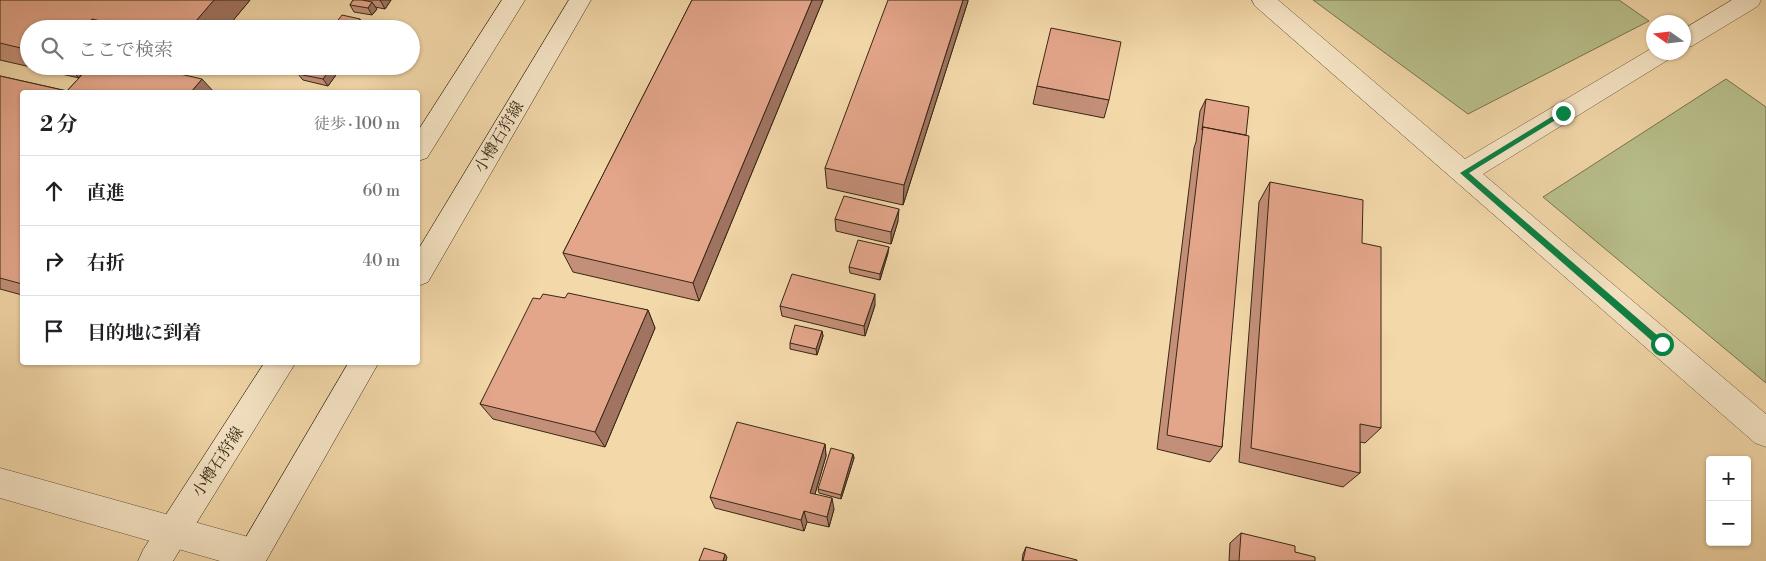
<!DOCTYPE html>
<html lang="ja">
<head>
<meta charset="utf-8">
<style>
  body { margin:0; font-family:"Libre Bodoni","Noto Serif JP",serif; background:#f2f2f2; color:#202124 }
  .controls { position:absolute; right:15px; bottom:15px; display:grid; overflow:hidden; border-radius:5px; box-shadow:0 1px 4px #0004 }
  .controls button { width:45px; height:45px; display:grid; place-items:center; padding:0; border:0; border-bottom:1px solid #e0e0e0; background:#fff; color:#202124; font:25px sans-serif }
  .compass { position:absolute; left:1646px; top:15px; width:45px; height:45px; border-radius:50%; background:#fff; box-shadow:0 1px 4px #0004; rotate:284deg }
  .stop { position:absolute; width:15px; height:15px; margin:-11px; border:4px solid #0b8043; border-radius:50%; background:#fff }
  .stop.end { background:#0b8043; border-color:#fff; box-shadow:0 1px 5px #0008 }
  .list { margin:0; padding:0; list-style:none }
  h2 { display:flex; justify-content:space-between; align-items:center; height:65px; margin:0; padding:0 20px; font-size:21px }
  h2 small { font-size:16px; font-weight:400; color:#757577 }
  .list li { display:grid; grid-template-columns:32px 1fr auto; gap:15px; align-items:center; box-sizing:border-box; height:70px; padding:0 20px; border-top:1px solid #e0e0e0 }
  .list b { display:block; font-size:19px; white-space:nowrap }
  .list em { font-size:16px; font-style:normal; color:#757577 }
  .icon { flex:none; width:28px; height:28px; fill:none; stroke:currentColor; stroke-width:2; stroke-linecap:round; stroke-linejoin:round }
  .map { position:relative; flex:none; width:1766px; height:561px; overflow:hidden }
  .search { position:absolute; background:#fff; box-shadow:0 1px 4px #0004; left:20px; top:20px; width:400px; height:55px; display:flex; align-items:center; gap:12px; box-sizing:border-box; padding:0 18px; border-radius:28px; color:#757577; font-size:19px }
  .panel { position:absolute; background:#fff; box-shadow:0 1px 4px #0004; left:20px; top:90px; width:400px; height:275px; border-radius:5px }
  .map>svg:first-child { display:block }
  .green { fill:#b8bf8b; stroke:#787450 }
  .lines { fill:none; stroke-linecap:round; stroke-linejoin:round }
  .minor-casing { stroke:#66543a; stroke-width:1 }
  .tertiary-casing { stroke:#66543a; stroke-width:1 }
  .secondary-casing { stroke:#372815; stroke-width:1 }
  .minor { fill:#f7e6c7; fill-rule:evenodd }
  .tertiary { fill:#f7e6c7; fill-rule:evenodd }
  .secondary { fill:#f7e6c7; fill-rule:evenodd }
  .wall { fill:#c48f78; stroke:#372815 }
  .shaded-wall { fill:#a07461; stroke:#372815 }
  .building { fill:#e4a68b; stroke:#372815 }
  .route { fill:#0b8043 }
  .labels { text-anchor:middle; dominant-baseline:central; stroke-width:4; stroke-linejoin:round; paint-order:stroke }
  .street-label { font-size:16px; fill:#372815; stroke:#f7e6c7 }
</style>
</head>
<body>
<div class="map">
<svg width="1766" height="561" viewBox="0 0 1766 561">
  <rect width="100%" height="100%" fill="#f3d8a9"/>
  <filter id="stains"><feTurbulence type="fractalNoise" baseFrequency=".004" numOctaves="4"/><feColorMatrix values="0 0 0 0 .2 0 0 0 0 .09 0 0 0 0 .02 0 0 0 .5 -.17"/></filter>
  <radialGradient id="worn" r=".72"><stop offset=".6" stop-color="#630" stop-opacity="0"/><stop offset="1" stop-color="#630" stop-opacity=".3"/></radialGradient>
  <path class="green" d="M1313,0H1619L1649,21L1468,114Z
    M1726,79L1766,107V383L1543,197Z"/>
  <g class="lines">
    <defs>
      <path id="minor" d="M0,468L252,538L263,543L268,554L265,561H220L0,498Z"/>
      <path id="tertiary" d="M1252,0H1278L1465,159L1654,47V52H1675L1671,58L1483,174L1766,414V447L1755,443L1255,6Z
        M1732,0H1761L1758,6L1692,46L1684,48V29Z"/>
      <path id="secondary" d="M502,0H525L427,158L418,161V131Z
        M569,0H591L428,282L418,286V250Z
        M265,362H296L173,561H138L143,550Z
        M349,362H379L266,561H232Z"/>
    </defs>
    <use href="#minor" class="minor-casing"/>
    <use href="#tertiary" class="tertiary-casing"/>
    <use href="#secondary" class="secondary-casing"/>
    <use href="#minor" class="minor"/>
    <use href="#tertiary" class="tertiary"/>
    <use href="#secondary" class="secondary"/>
  </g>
  <path class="wall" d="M0,0H250L226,29H29V66H162L159,69L214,92H22V295L0,289V76L67,91L81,76L79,78L0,60Z
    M353,0H391L385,9L375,7L377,9L372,15L354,12L350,5Z
    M692,0H823L699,301L573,272L563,253Z
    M968,1L903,205L827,188L825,168Z
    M338,72L328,86L303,80L298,74Z
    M1037,86L1109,100L1104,118L1033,104Z
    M1206,99L1246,135L1222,447L1210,462L1157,449L1194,148L1196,142L1200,111Z
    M1270,182L1381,428L1365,443L1360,442V473L1343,487L1239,462L1259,202Z
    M835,219L898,221L891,244L836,231Z
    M888,253L880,280L850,273L849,267Z
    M565,298L648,310L655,328L605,447L493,419L480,404L540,299Z
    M875,305L865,336L782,316L780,306Z
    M822,331L823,336L817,355L790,349V343Z
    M825,444L826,456L815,494L834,509L829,527L807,522L804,531L715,508L710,497Z
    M853,454L854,458L841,499L819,493L818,489Z
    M1241,533L1295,552L1315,561H1229L1230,543Z
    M1026,547L1077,561H1022L1023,554Z"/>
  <path class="shaded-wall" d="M214,0H250L226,29H189Z
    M380,0H391L385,9Z
    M812,0H823L699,301L693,283Z
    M963,0H968V1L903,205L904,185Z
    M372,2L377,9L372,15L368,8Z
    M92,19L101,29H83Z
    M360,19L364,26L362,29H352Z
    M67,66H72L81,75L79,78Z
    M80,66H101L91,78Z
    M130,66H162L147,84Z
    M332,66H334L338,72L328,86L323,79Z
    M202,79L214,92H191Z
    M899,209L898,221L891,244V232Z
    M889,247L888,253L880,280V274Z
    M875,294V305L865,336L864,326Z
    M648,310L655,328L605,447L595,432Z
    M822,331L823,336L817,355L816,349Z
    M825,444L826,456L812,504L810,493Z
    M853,454L854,458L841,499V495Z
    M832,498L834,509L829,527L827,517Z
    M804,511L807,522L804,531L801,520Z
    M725,554L727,557L726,561H723Z"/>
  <path class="building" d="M0,0H214L189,29H135L92,19L83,29H29V50L0,43Z
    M353,0H362L372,2L368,8L350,5Z
    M692,0H812L693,283L563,253Z
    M888,0H963L904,185L825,168Z
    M342,15L360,19L352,29L332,28Z
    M1051,28L1121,42L1109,100L1037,86Z
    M90,66H145L202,79L191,92H22V284L0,278V76L67,91Z
    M303,66H332L323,79L298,74Z
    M1206,99L1249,107L1246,135L1203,127L1202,130Z
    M1203,127L1249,136L1222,447L1167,435Z
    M1270,182L1363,200L1362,243L1381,247V428L1360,424V473L1251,448Z
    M844,196L899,209L891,232L835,219Z
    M858,240L889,247L880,274L849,267Z
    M792,274L875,294L864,326L780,306Z
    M568,293L648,310L595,432L480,404L533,298L540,299L543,294L565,298Z
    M795,325L822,331L816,349L790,343Z
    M737,422L825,444L810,493L832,498L827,517L804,511L801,520L710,497Z
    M831,448L853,454L841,495L818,489Z
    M1241,533L1295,546V552L1315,557V561H1239Z
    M1026,547L1077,560V561H1023Z
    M704,548L725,554L723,561H699Z"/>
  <path class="route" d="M1561,111L1567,113L1469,173L1665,342V347H1659L1460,173Z"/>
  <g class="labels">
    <g class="street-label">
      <text transform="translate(499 137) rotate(-59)">小樽石狩線</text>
      <text transform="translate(218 462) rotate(-57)">小樽石狩線</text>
    </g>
  </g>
  <rect width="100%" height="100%" filter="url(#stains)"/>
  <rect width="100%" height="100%" fill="url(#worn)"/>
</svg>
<div class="controls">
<button>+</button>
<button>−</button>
</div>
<svg class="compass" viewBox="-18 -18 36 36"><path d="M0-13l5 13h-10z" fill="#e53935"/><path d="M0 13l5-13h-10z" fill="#757577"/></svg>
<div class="stop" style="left:1662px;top:344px"></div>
<div class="stop end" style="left:1563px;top:113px"></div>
<div class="search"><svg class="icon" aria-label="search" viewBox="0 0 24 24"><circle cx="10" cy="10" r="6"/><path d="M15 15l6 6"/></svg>ここで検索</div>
<section class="panel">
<h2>2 分<small>徒歩 · 100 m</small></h2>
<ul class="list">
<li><svg class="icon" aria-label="ahead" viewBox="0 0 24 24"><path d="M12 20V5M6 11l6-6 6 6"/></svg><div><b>直進</b></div><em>60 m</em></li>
<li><svg class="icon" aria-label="right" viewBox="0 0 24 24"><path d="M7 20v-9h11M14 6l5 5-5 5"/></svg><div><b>右折</b></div><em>40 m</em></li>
<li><svg class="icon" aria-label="arrive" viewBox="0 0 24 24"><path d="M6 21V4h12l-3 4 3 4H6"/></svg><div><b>目的地に到着</b></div></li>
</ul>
</section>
</div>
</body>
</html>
